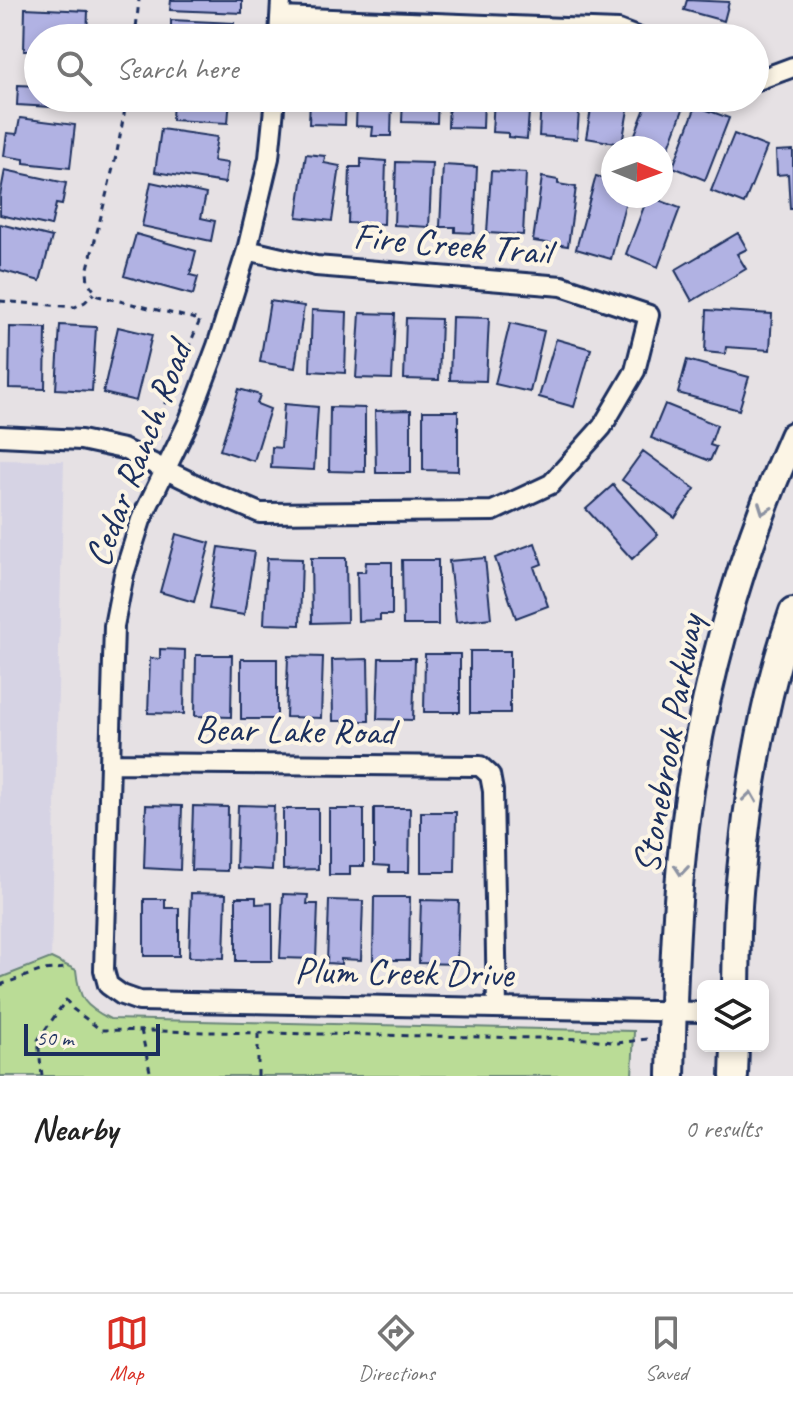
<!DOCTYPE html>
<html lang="en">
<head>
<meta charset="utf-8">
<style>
  body { margin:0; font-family:Caveat,sans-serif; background:#f6f6f6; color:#222 }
  .controls { position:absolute; right:24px; bottom:24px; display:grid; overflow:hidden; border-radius:12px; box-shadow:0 4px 12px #0003 }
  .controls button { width:72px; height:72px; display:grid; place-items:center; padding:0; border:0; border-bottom:2px solid #e0e0e0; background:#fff; color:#222; font:40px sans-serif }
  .compass { position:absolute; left:601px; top:136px; width:72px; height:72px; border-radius:50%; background:#fff; box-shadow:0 4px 12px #0003; rotate:91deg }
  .scale { position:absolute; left:24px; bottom:20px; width:136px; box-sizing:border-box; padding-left:8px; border:4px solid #1b2f5e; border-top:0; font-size:22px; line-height:28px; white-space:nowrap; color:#1b2f5e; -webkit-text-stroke:6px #fcf5e5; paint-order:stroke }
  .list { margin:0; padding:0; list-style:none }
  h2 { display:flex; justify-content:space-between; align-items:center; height:104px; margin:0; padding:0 32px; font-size:34px }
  h2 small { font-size:26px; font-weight:400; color:#767676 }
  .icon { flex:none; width:44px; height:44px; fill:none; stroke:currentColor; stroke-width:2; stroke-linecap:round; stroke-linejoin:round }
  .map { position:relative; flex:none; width:793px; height:1076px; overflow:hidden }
  .search { position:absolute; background:#fff; box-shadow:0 4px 12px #0003; left:24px; right:24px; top:24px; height:88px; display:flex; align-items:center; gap:20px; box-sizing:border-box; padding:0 28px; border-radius:44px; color:#767676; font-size:30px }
  .sheet { height:216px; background:#fff }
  nav { display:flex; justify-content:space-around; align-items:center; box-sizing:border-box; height:112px; border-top:2px solid #e0e0e0; background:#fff; font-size:22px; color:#767676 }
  nav a { display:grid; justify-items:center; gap:4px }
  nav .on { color:#d93025 }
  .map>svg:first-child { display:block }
  .built { fill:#d6d3e4 }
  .green { fill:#badc96; stroke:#6a867a; stroke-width:2 }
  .building { fill:#b1b2e3; stroke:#1b2f5e; stroke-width:2 }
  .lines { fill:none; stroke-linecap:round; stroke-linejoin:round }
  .street-casing { stroke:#1b2f5e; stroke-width:24 }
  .secondary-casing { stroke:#1b2f5e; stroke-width:32 }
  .path { stroke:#1b2f5e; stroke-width:3; stroke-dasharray:6 6; stroke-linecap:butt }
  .street { stroke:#fcf5e5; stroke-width:18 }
  .secondary { stroke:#fcf5e5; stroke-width:26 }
  .oneway { stroke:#8c92a2 }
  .labels { text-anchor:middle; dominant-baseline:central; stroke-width:8; stroke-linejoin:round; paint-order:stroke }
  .street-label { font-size:38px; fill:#1b2f5e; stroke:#fcf5e5 }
</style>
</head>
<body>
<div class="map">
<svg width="793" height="1076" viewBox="0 0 793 1076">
  <rect width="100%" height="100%" fill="#e6e1e4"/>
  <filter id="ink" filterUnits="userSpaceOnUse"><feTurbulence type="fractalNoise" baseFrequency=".0125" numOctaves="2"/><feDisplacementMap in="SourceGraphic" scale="16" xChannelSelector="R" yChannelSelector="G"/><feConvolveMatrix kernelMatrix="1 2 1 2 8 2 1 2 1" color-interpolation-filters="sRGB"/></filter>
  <g filter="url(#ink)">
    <path class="built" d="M0,460L64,461L51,958L0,978Z"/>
    <path class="green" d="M51,958L76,970C79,999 84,1006 110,1019L634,1031L632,1076H0V978Z"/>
    <path class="building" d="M171,0H242V13L170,10Z
      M687,0L729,2L724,21L684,10Z
      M25,8L88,11L87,38H38V51H24Z
      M171,20L234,23L233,38H171Z
      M18,85L38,86V98H86V109L17,105Z
      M173,98H230L228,123L172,120Z
      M310,98H346L345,125L309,124Z
      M357,98H392L391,136H372L373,127L356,126Z
      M403,98H438L437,123L402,122Z
      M449,98H484L483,128L448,127Z
      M494,98H530L527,139L508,137V133L492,132Z
      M541,98H580L577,139L539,136Z
      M593,98H630L622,144L586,138Z
      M649,98H670L685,104L663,163L661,148H646L632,142Z
      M696,106L729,118L705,180L673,167Z
      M20,118L75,125L70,168L24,163V159L4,156L7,133L17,134Z
      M161,129L217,137L213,161L228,163L225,183L155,172Z
      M734,134L767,147L744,204L711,191Z
      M793,150V209H790L788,174L777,175L776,151Z
      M306,154L325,156L324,163L340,166L332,221L297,217Z
      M361,159L386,161L384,224L348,223L350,167H361Z
      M396,162L432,163L429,227L394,225Z
      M443,165L477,167L474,233L455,232V227H440Z
      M5,170L66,183L62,205L56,204L51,226L0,215V196Z
      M491,171L526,173L523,235L487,233Z
      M596,176L612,181L609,192L613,193V196L627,197L611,259L576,249Z
      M542,177L558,180V184L576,187L568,246L533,241Z
      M151,182L206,194L201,218L215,221L211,241L142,226Z
      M648,196L680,208L658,267L626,254Z
      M0,224L52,237L40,281L0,270Z
      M738,233L747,249L737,254L746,269L692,301L675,270Z
      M136,234L196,251L190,275L198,277L193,295L124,276Z
      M270,301L304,306L295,368L260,362Z
      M312,310L347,312L345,373L310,371Z
      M707,310L772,314L770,350L726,347L725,354L705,352Z
      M360,313L395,314L392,379L356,378Z
      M452,317L489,318L486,381L450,380Z
      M406,318L441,319L439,380L404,379Z
      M510,323L544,331L530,392L495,384Z
      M60,325L96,327L92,391L56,389Z
      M10,327L46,328L45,389L9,388Z
      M118,327L152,335L136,401L103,393Z
      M556,339L591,349L574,407L539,397Z
      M687,360L749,377L739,410L678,393Z
      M239,389L260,395L257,404L270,409L254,461L220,450Z
      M284,404L318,407L314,470L271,468L272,447L281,448Z
      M665,404L717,425L710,445L716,447L710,461L651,438Z
      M330,407L365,408V472L329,471Z
      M411,410V473H376L375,411Z
      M423,411H458V471L423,470Z
      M643,451L695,489L675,518L622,480Z
      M613,485L658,535L632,559L586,509Z
      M176,534L210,543L194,602L160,592Z
      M535,543L542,564L534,567L548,606L516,618L495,558Z
      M219,547L254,552L244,615L209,609Z
      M267,558L302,559L300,625L264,624Z
      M311,558H346L347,622L312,623Z
      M485,558L491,618L456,622L449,561Z
      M402,560H438V625H403Z
      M366,562H392V615H380V620L358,621L357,572H365Z
      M160,649L185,650L184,714L148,713L150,658L160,659Z
      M470,651H510V713H470Z
      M425,654H460V712H424Z
      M196,655H232L231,717L195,716Z
      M288,656L323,657L321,718L286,717Z
      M379,658H415L413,720L377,719Z
      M241,659H277V719H241Z
      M368,659L369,721H333L332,660Z
      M146,805L182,806L180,870L144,868Z
      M238,805L274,806L272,870L236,868Z
      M193,806L228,807L227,871L191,870Z
      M374,808H410L409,872H389V866L374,865Z
      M283,809H318V869L283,870Z
      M329,809H364V866H350V875H329Z
      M421,812H456L455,872H421Z
      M191,893L226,894L224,958L189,957Z
      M283,894L308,895L307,904H318L316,959L280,958Z
      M236,897H256V904L272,903V961H236Z
      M374,897H410L409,960H373Z
      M144,899H165V908H179V956H144Z
      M329,900L363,901L361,960L341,959V964L327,963Z
      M421,900L459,901L457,964L419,963Z"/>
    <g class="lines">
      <defs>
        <path id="street" d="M280,17L618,30L639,38
          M279,38L281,0
          M755,81L793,67
          M275,98L269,158L247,250L217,346L188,423L141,520L124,574L114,626L104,970L108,985L122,995L139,1001L703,1012
          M0,436L81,440L123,449L209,491L260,513L493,511L551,484L602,427L635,371L649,315L562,286L316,266L247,250
          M110,763L480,766L490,775L493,791L497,1008"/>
        <path id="secondary" d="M736,986C737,951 736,916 740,882C748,792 763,698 793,612
          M671,1076C673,993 675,909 685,827C701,694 738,559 793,436
          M734,1076L735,1046"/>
      </defs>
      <use href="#street" class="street-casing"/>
      <use href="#secondary" class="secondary-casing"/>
      <path class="path" d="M135,38L139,0
        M127,98L117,152L87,272L88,282L98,296L200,320L155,427L160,438
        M0,301L75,307L85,302L94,293
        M0,985L43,970L66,968
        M141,1030L151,1076
        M42,1076L38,1040L66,1000L73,1009L101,1030L590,1039L618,1043L647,1039
        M258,1076V1033"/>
      <use href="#street" class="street"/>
      <use href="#secondary" class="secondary"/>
    </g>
    <defs><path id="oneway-chevron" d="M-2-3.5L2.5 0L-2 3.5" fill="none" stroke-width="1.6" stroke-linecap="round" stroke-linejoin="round" transform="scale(2)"/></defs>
    <g class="oneway">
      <use href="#oneway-chevron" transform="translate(764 509) rotate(110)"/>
      <use href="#oneway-chevron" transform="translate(750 797) rotate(-82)"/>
      <use href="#oneway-chevron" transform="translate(681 870) rotate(95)"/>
    </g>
  </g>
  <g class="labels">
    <g class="street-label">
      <text transform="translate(452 244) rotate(5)">Fire Creek Trail</text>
      <text transform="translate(138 454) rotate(-69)">Cedar Ranch Road</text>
      <text transform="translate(295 730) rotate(1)">Bear Lake Road</text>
      <text transform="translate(668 744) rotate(-80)">Stonebrook Parkway</text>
      <text transform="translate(404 972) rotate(1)">Plum Creek Drive</text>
    </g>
  </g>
</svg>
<div class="controls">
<button><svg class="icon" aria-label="layers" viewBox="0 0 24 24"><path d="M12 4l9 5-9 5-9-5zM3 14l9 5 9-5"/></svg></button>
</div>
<svg class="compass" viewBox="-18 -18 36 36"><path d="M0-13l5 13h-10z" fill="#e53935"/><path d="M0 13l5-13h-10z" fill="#767676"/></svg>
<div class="scale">50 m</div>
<div class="search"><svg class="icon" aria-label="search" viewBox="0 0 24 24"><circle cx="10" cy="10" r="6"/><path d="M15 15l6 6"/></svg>Search here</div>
</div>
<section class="sheet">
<h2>Nearby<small>0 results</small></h2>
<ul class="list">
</ul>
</section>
<nav>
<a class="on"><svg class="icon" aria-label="map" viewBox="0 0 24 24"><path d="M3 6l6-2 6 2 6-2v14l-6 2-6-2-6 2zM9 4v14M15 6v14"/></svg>Map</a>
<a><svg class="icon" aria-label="directions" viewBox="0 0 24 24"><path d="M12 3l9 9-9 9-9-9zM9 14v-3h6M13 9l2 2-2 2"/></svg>Directions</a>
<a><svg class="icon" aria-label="saved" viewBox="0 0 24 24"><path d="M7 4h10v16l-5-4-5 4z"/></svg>Saved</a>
</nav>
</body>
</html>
